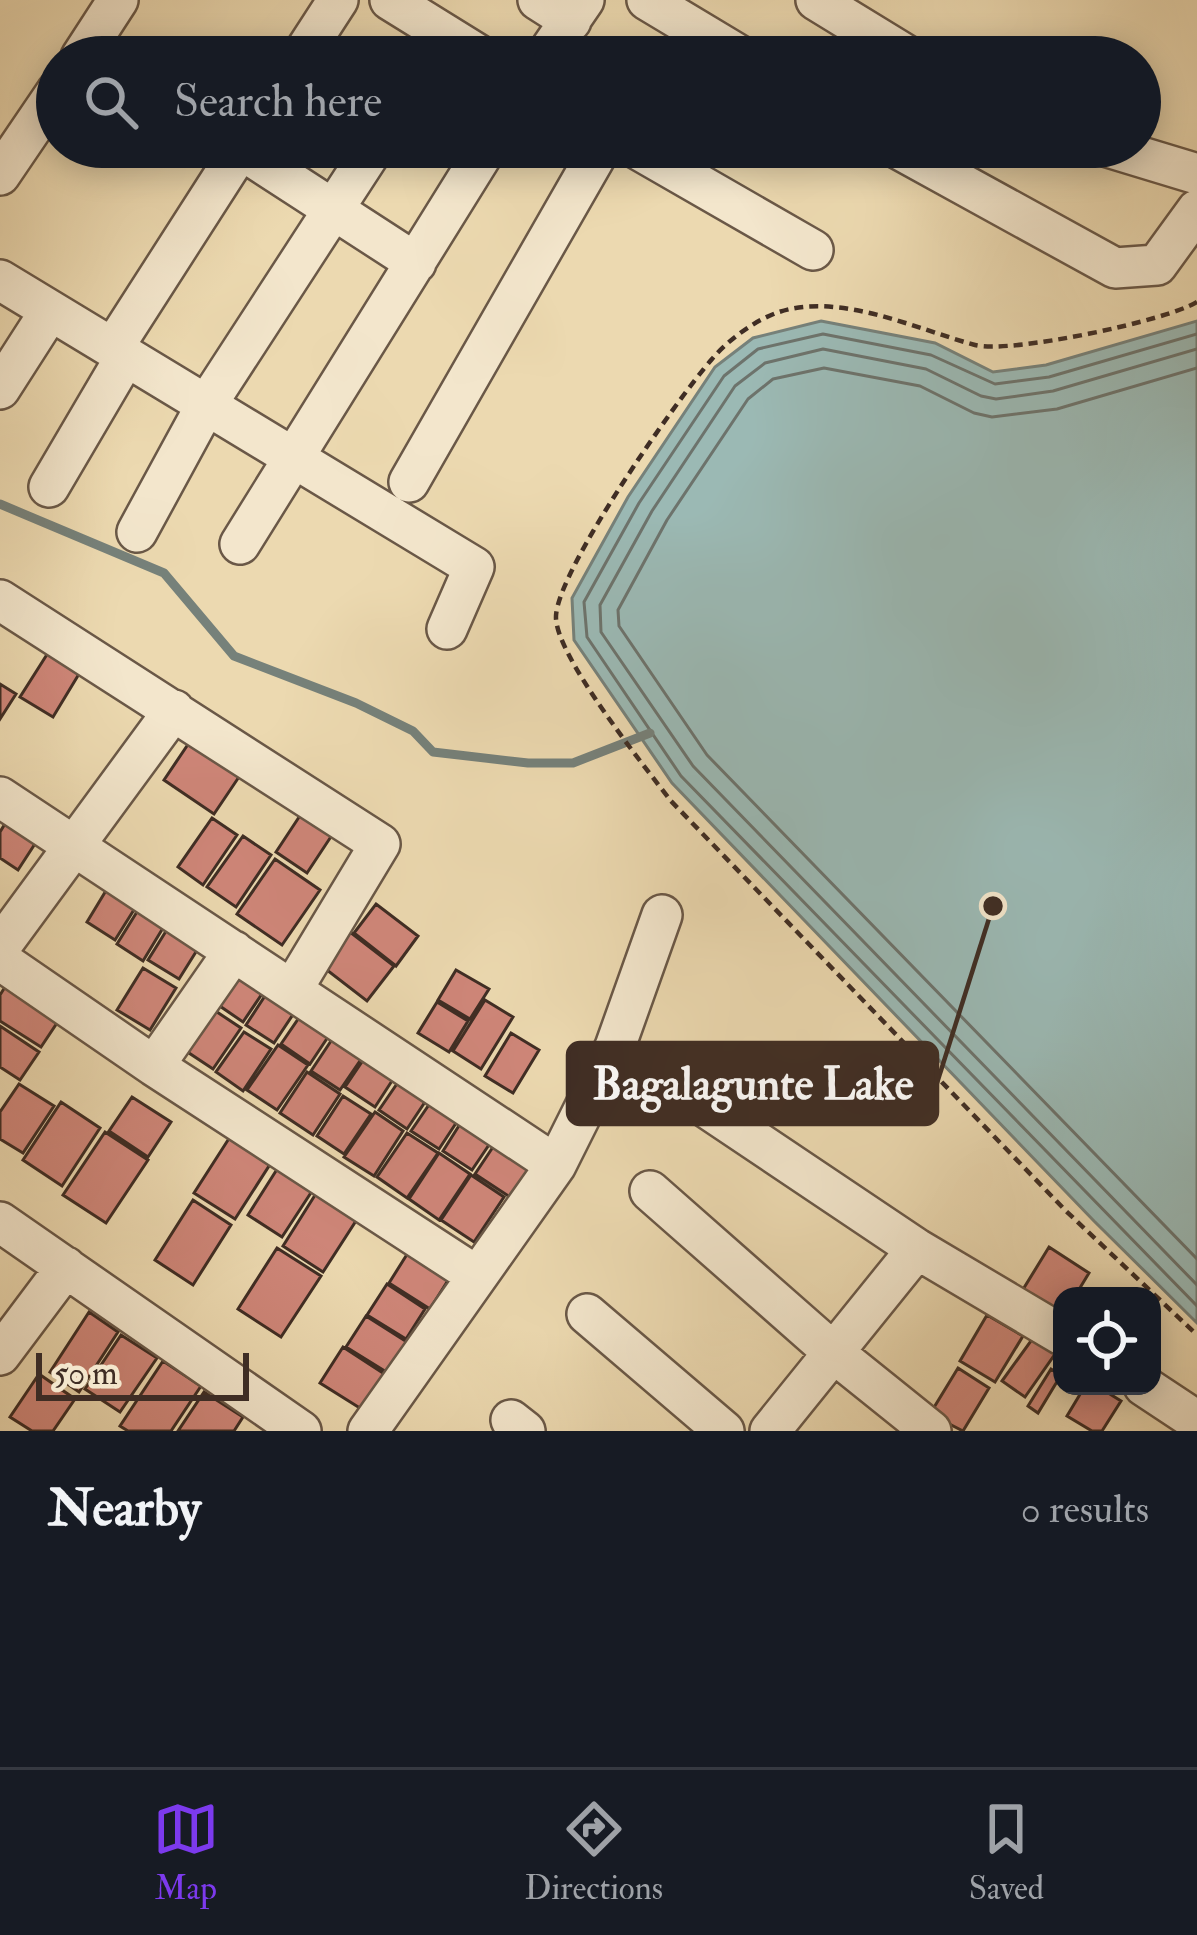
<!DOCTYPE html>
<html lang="en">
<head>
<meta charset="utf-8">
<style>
  body { margin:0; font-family:"IM FELL Double Pica",serif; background:#242831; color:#f1f3f6 }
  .controls { position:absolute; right:36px; bottom:36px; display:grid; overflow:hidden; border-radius:24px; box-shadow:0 6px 30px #0003 }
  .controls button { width:108px; height:108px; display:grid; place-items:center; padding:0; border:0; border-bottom:3px solid #363941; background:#171b24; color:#f1f3f6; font:60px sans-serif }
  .scale { position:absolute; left:36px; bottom:30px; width:213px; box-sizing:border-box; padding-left:12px; border:6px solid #3f2d24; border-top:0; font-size:33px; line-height:42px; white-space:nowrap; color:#3f2d24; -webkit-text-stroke:9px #f3e6cc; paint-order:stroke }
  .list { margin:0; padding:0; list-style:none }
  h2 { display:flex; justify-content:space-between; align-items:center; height:156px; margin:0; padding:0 48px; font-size:51px }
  h2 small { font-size:39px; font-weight:400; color:#9ea1a6 }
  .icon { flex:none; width:66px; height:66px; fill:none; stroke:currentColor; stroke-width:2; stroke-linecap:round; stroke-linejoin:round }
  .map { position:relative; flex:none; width:1197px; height:1431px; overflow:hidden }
  .search { position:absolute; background:#171b24; box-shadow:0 6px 30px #0003; left:36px; right:36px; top:36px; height:132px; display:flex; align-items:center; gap:30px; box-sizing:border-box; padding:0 42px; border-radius:66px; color:#9ea1a6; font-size:45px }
  .sheet { height:336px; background:#171b24 }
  nav { display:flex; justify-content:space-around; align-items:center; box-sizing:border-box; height:168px; border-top:3px solid #363941; background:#171b24; font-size:33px; color:#9ea1a6 }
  nav a { display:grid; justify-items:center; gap:6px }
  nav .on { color:#7c3aed }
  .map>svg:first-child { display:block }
  .water { fill:#9bb9b4; stroke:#76817a; stroke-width:3 }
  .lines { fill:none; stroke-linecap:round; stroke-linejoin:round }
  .shore { stroke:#6d736c; stroke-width:3 }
  .stream { stroke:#76817a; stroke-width:9 }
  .building { fill:#cf8679; stroke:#3f2d24; stroke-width:3 }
  .minor-casing { stroke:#6a5847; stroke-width:44 }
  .path { stroke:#3f2d24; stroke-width:4.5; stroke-dasharray:9 6; stroke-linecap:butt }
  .minor { stroke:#f3e6cc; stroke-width:39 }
  .leader { fill:none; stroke:#3f2d24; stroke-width:4.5 }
  .callout-dot { fill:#3f2d24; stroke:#f3e6cc; stroke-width:4.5 }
  .callout { fill:#3f2d24; stroke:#3f2d24; stroke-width:4.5 }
  .callout-label { font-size:45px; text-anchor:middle; font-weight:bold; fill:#fff }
</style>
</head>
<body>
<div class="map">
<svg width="1197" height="1431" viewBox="0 0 1197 1431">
  <rect width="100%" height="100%" fill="#ecd9b0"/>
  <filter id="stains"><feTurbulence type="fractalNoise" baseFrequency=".00167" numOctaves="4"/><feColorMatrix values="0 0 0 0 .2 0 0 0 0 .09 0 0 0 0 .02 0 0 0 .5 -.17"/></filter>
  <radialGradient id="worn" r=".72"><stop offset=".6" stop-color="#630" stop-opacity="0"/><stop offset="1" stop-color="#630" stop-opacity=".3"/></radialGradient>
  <path class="water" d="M821,321L935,343L993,372L1046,365L1197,321V1323L1094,1221L672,783L574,640L572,598L628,497L715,367L753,338Z"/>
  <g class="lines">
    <path class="shore" d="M1197,334L1049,377L995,384L931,355L823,334L758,349L724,376L639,503L584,602L587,637L681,776L1197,1306
      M1197,349L1053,391L996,399L981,396L926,369L823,349L765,363L735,386L652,511L600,605L601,632L693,766L1197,1285
      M1197,368L1057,409L992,417L974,413L920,386L824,368L773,379L748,399L667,520L618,610L619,626L707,755L1197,1259"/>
    <path class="stream" d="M0,504L164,573L234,656L356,703L413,731L433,752L528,763H573L650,733"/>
  </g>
  <path class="building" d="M53,645L85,664L53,717L20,697Z
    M0,684L16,694L0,719Z
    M197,731L247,765L214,814L164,780Z
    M307,805L338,826L307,873L276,852Z
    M11,814L42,833L18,870L0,858V832Z
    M212,818L237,835L203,885L178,867Z
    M243,836L271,855L236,907L207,887Z
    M275,859L320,890L282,945L237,914Z
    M113,879L142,897L115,940L87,922Z
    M376,904L418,936L396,966L354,933Z
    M140,907L166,923L143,961L117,944Z
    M173,920L204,939L179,979L148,960Z
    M350,932L394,966L367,1001L323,967Z
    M241,963L270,982L243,1022L214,1002Z
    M143,968L176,988L150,1030L117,1010Z
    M456,970L489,989L470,1019L438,1000Z
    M10,979L63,1014L41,1047L0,1021V995Z
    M274,982L302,1001L274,1043L246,1025Z
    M485,1000L513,1017L481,1069L453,1051Z
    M437,1002L468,1021L449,1052L418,1033Z
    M307,1006L336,1025L310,1064L281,1044Z
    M214,1010L241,1028L213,1069L186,1051Z
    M0,1026L39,1052L20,1080L0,1067Z
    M244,1032L271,1049L243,1091L216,1072Z
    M337,1032L366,1052L340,1090L311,1071Z
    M511,1033L539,1050L513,1093L485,1076Z
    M278,1045L308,1065L277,1110L247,1090Z
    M372,1047L401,1067L375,1107L345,1087Z
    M307,1072L340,1094L313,1135L280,1113Z
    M403,1075L431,1093L407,1129L379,1110Z
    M19,1084L54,1106L23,1153L0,1139V1112Z
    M437,1093L464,1111L439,1149L411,1131Z
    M343,1096L371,1114L344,1154L317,1136Z
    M132,1097L171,1122L148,1157L109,1131Z
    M61,1102L100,1128L62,1186L23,1160Z
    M375,1112L403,1131L374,1176L344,1157Z
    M467,1113L497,1133L472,1170L443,1151Z
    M237,1126L278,1152L235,1219L194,1193Z
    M105,1132L148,1160L106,1223L63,1195Z
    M407,1133L438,1153L407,1198L377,1177Z
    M499,1138L534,1162L510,1197L475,1174Z
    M439,1153L470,1174L439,1220L409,1199Z
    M281,1163L316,1185L282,1237L248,1215Z
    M471,1175L504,1197L474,1242L441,1220Z
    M322,1184L363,1210L323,1272L283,1246Z
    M193,1200L231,1225L193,1285L155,1260Z
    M1049,1247L1089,1273L1075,1296H1062V1317L1019,1296Z
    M277,1248L321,1276L281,1337L238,1309Z
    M411,1248L452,1274L430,1309L389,1283Z
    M387,1284L425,1309L406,1339L367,1315Z
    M89,1312L118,1332L79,1392L50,1372Z
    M987,1315L1023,1336L995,1382L960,1361Z
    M366,1316L407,1342L388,1373L346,1347Z
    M121,1335L157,1358L120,1412L85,1389Z
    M1033,1338L1055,1354L1025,1397L1002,1381Z
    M343,1347L386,1375L363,1410L320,1383Z
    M163,1361L201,1386L171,1431H128L120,1426Z
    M958,1368L989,1388L963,1431L930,1414Z
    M1051,1369L1061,1375L1038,1413L1028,1406Z
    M39,1374L75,1399L53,1431H32L10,1417Z
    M1085,1386H1097L1121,1401L1102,1431H1092L1067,1416Z
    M204,1392L243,1417L234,1431H178Z"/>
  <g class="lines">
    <defs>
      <path id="minor" d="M390,0L482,57
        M538,0L571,21
        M647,0L742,57
        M816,0L909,57
        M81,57L118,0
        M301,57L338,0
        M545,57L584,0
        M237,147L416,263
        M634,147L813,250
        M895,147L1115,268L1157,265L1197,210
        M1108,147L1197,174
        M0,175L57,91
        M0,280L474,567L447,629
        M113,348L242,147
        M0,389L50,311
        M409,482L601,147
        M49,487L126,356
        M137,532L205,407L374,147
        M240,544L487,147
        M0,600L380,844L292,990
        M0,797L556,1165
        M0,947L174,710
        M0,960L154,1066L477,1276
        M154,1066L234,951
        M689,1096L917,1249L1062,1335
        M650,1191L834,1353L931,1431
        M0,1222L301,1431
        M587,1314L724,1431
        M0,1355L66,1267
        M1144,1386L1197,1421
        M511,1420L525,1431
        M368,1431L556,1165L615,1047L662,915
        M770,1431L917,1249"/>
    </defs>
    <use href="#minor" class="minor-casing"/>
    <path class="path" d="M1197,302C1166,321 1010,354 975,345C916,329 840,292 779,312C755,320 728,340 712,359C677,399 558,569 556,616C554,654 645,767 671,801L1066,1211L1197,1335"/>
    <use href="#minor" class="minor"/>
  </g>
  <path class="leader" d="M993 906L937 1083"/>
  <circle class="callout-dot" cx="993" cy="906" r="12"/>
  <rect class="callout" x="568" y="1043" width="369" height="81" rx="12"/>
  <g class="callout-label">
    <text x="753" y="1099">Bagalagunte Lake</text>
  </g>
  <rect width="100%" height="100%" filter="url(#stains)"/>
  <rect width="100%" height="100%" fill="url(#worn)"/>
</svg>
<div class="controls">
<button><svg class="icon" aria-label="locate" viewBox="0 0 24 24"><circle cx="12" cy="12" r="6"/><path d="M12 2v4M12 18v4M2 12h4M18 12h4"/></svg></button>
</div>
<div class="scale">50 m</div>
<div class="search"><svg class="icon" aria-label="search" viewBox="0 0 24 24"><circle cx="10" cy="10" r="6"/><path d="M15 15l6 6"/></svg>Search here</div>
</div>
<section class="sheet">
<h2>Nearby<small>0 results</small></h2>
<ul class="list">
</ul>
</section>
<nav>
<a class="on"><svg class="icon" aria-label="map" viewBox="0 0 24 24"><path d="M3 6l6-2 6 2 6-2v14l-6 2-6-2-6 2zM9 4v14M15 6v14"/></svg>Map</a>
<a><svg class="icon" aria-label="directions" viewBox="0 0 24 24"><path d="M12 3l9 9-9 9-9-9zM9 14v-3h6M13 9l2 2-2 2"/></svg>Directions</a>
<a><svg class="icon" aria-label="saved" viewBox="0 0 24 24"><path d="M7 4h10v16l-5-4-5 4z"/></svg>Saved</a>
</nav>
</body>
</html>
